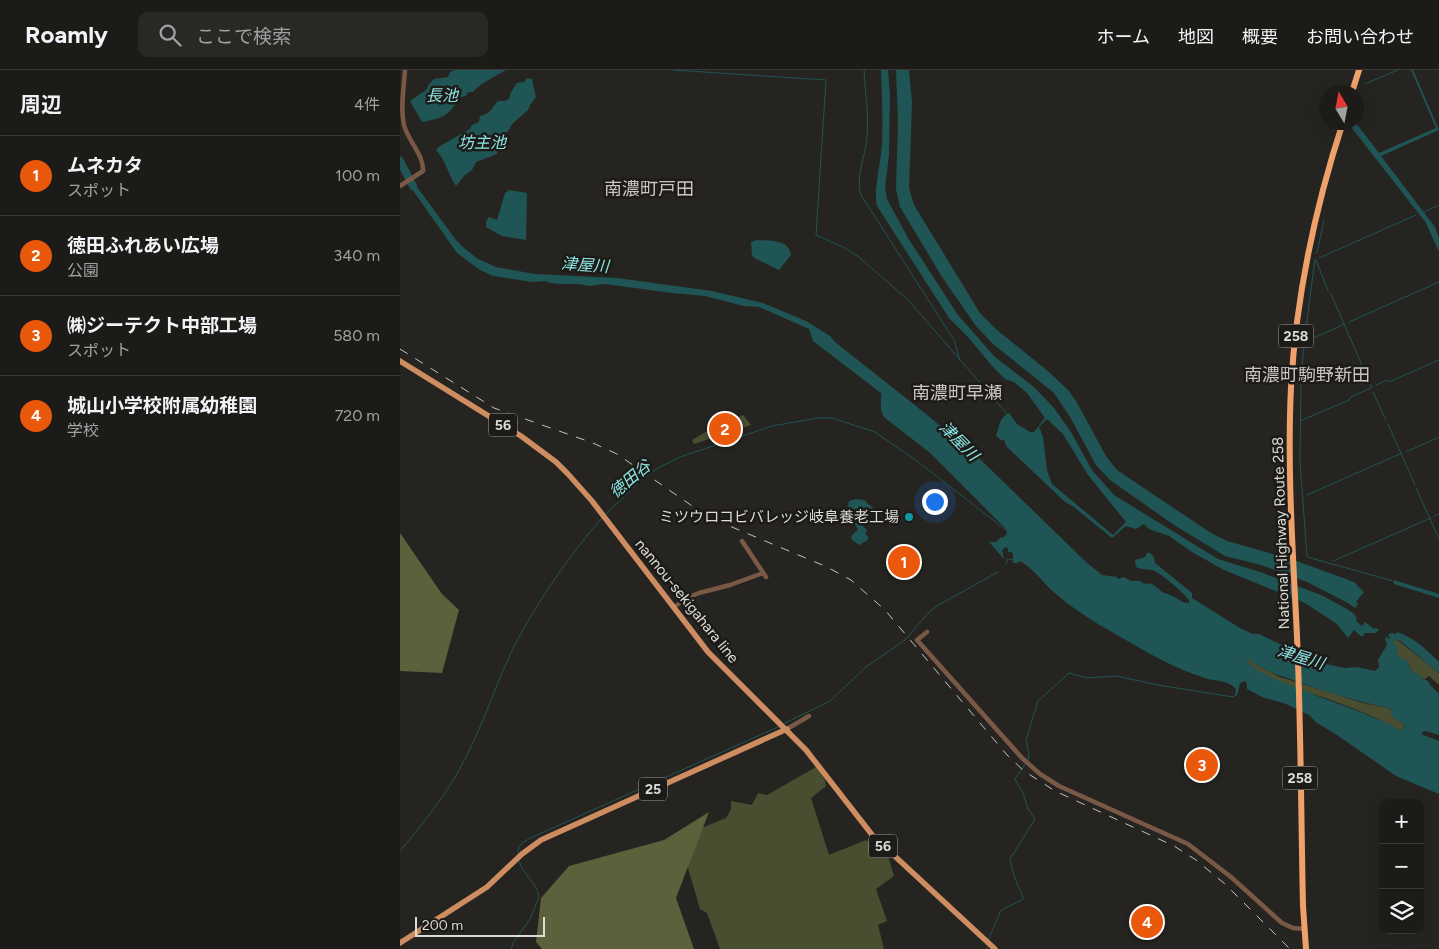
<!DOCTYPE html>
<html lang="ja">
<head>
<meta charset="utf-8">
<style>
  body { margin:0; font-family:Figtree,"Noto Sans JP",sans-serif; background:#292825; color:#f1f3f6 }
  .controls { position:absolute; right:15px; bottom:15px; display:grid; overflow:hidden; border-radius:10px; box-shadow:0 5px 20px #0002 }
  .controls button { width:45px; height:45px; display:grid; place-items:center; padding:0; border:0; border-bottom:1px solid #3a3937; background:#1c1b18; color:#f1f3f6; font:25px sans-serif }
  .compass { position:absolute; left:919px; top:15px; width:45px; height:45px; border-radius:50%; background:#1c1b18; box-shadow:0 5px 20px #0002; rotate:350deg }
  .scale { position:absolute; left:15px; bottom:12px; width:130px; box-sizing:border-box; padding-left:5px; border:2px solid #dddcd9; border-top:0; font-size:14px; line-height:18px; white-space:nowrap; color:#dddcd9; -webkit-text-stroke:4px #1d1b17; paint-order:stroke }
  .you { position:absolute; left:534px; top:431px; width:18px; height:18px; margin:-12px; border:4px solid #fff; border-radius:50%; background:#1a73e8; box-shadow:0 0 0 8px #1a73e833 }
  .badge { display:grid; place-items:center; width:32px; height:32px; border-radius:50%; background:#ea580c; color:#fff; font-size:16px; font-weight:700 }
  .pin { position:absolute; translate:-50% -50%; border:2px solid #fff; box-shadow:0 1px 5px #0006 }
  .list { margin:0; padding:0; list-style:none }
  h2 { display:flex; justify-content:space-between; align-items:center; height:65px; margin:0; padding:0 20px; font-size:21px }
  h2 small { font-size:16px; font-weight:400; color:#a0a1a2 }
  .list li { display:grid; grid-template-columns:32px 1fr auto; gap:15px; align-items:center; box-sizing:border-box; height:80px; padding:0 20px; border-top:1px solid #3a3937 }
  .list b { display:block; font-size:19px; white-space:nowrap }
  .list p { margin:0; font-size:16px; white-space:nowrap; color:#a0a1a2 }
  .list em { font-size:16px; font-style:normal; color:#a0a1a2 }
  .icon { flex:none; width:28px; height:28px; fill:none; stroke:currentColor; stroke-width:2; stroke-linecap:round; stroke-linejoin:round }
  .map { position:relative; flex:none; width:1039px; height:879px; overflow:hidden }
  header { display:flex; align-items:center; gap:30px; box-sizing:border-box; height:70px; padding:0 25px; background:#1c1b18; border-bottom:1px solid #3a3937 }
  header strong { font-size:24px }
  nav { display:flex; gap:28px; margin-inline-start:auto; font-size:18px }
  .search { width:350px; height:45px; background:#292825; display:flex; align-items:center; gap:12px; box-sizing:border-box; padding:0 18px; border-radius:10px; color:#a0a1a2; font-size:19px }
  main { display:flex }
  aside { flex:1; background:#1c1b18 }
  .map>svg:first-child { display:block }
  .green { fill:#4a4e31 }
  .forest { fill:#5c603b }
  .water { fill:#1f5555; fill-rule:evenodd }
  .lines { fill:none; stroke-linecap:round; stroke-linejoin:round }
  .stream { stroke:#1f5555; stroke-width:1 }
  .river { stroke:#1f5555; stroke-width:8 }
  .minor { stroke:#795945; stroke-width:4.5 }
  .major { stroke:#ce8d61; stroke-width:5.5 }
  .highway { stroke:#efa16c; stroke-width:6 }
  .rail { stroke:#c4c2bf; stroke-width:1; stroke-dasharray:9 9; stroke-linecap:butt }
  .culture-dot { fill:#0f9aa8; stroke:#1d1b17; stroke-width:2 }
  .labels { text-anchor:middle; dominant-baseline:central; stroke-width:5; stroke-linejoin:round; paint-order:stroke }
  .shield { fill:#1d1b17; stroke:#a3a29f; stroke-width:1 }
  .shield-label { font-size:14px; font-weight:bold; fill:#dddcd9 }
  .poi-label { font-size:15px; fill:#dddcd9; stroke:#1d1b17; text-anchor:end }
  .street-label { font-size:15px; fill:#dddcd9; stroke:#1d1b17 }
  .water-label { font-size:16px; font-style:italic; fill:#8be5e5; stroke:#1d1b17 }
  .quarter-label { font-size:18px; fill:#c9c6c2; stroke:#1d1b17 }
</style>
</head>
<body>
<header>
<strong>Roamly</strong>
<div class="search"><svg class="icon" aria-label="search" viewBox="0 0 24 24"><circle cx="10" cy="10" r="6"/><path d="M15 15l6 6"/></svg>ここで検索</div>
<nav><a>ホーム</a><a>地図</a><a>概要</a><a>お問い合わせ</a></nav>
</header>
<main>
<aside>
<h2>周辺<small>4件</small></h2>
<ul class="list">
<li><span class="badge">1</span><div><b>ムネカタ</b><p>スポット</p></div><em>100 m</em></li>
<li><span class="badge">2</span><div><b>徳田ふれあい広場</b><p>公園</p></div><em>340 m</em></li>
<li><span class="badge">3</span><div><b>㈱ジーテクト中部工場</b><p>スポット</p></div><em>580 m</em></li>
<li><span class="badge">4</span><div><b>城山小学校附属幼稚園</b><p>学校</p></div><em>720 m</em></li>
</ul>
</aside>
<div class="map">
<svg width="1039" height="879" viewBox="0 0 1039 879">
  <rect width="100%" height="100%" fill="#262420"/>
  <path class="green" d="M343,345L351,355L294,374L292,370L309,360V358Z
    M996,569L1039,603V615L1029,606L1025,609L1021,608V606L1012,602L1008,593L1000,589L996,584L998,579L993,572Z
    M848,589L862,598L880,607L963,633L989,638L1005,656L1001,661C979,648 953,638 928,629C903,620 862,611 846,590Z
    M416,697L425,710L426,716L411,728L429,785L466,770L488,786L494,806L476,819L487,851L478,855L484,879H320L307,843L300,839L285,788L292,762L326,748L331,739V731L352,735L358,723L367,725Z"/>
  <path class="forest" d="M0,463L42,524L59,540L42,603L0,601Z
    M309,742L276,828L294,879H142L136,872L141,828L169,796L264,770Z"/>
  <path class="water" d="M55,0H106C94,7 82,12 73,22H68L66,26L60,27C50,45 42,49 22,52L10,31L26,20L29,14L34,9L48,7L50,2Z
    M481,0H488L490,26L489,85L485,118L487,129L508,168L558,245L595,287L634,317L654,338L671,362L692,400L714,425L818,489L860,502L921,525L947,539L954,544L957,549L956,551L962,556L965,552L974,559L976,558L979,560L976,563H965L962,567L954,560L948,568L937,554L905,533L824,500L792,482L769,466L749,459L744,454L736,459L726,456L712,468L674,437L665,432L607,377L604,370H601L596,366C599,358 599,347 609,343L617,354L630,362H634L645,348L627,323L614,312L605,309L592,296L568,267L549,248L477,136C473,125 481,90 482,74C483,50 482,25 481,0ZM647,349L663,364L688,405L726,452L713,465L652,414L647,400L643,367L639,357Z
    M496,0H509L512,32L509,118L514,135L580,243L597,260L649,302L669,321L676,331L706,386L717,400L811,463L827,471L891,489L954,512L964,522L956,532L958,534L955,538L948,533L907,512L861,495L825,486L774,455L710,410L696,395L670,347L654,323L593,274L576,256L542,207L500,137L496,119L498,51Z
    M1011,0H1013L1039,60L981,86L1035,157L1039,168V182L1026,153L948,53H956L979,83L1036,58Z
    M127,8L132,9L136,27L130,35L128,40L112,54L109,60L103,65L105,71L99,73L97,84L76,92L72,100L65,105L56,116C48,104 45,89 36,80L40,76L70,59L72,55L79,52L80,46C91,44 92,37 98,31H105L109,29L111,22L117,13L124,12Z
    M12,110L56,170L64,178L78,189L96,197L135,204L217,208L312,221L363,233L406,251L430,266L435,272L526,344L581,390L686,492L702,505L717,507L718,509L724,507L731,511H740L744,514C753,512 756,517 762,522C763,523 769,524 770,525C777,527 782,534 789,533V530C785,524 759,501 752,500C746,499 742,500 736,497L735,490L745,487L747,483H750L754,487L755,493L792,523V528L840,558L853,564H859L917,592L945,598L957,597L975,601L979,597L978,590L987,575L985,569L986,567L991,569L988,565L990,563L996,564L997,562C1015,568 1026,579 1039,592V603L1000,571L996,569L994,571V574L998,577L997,586L1007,591L1012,602L1022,606L1021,608L1028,611L1031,616L1039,624V665L1025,661L1021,663L1023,665L1039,671V724L996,706L934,663L917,653L909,645L886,634L862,627L847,619V613L845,611L840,613L837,626L835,625L836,619C829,611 818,611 808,609C774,599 743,580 712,562C692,551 672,538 655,523C644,514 630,494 618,491V493H613V484L610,481L608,483V479L606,477L602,480L604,489L589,472H596L601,467L603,468L607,464L606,459L529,382L485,348C478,339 482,333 481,323L413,271L409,259L359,237L344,236L305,226L272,223L205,214L189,216L179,214H160L150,213L146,211L132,212L93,206L80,200L57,183L7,112ZM848,589C866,603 883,606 904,614C932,624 960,632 989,638L991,639L992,647L1004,654L1005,657L1001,661C990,653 976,649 963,643C935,632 905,622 878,610C867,605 853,600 846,590Z
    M109,120L127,123L126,170L102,166L86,157V151L89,147L97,150L105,123Z
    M357,170C370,171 389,169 391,185L379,200L356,189L352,186L351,172Z
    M456,429L464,430L474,439L464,447L461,454L467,460L465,464L468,466V470L459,475L451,469L452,465L458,460L447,439L449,431Z
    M994,510L1039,524V528L994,514Z"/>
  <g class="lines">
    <path class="stream" d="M273,0L426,10L416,165L443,177L459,187L509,231L608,345
      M464,0C465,22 469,45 467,67C466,85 455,107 461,125L554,270L560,290
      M965,14L998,0
      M1024,142L1039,135
      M917,183L924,150
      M919,188L1016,145
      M916,190L928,221
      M931,224L958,286
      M949,252L1039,212
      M904,272L945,254
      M959,288L971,317
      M901,310L904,273L915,189
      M901,314L900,391L907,487L993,511
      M976,315L987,310L989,312L1039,290
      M973,322L986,350
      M900,351L949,330L951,327L973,317
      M988,354L1015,415
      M1006,382L1039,367
      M1016,418L1039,469
      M907,425L1002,383
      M205,445L240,411L258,398L280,387L372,356L418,348H432L475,362L517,391L606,460
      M1034,446L1039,444
      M933,491L1031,448
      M606,494L608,489L614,490
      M383,654L430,631L466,597L505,570L528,543L537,536L598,502
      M0,781C21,756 42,730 58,702C79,665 92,625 109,587C132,539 167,488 202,448
      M118,784C117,772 128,770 137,765L380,656
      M589,868L601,840L622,830L623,827L614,806L610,789L635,749L628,739L623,723L615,709L628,690L629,685L626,670L638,631L669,603L687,608L716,606L758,615L833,627L836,624
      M111,879L113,873L130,849L139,827L137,819L122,798L119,791
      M587,879V877"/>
    <path class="river" d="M0,91L13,116"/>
    <path class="minor" d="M0,116L23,101C24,85 8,71 4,55C0,37 4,18 5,0
      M342,471L366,507
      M274,537L289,527L299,523L330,515L363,503
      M527,562L517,570L622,688L640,704L659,716L788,774L831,807L882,853L893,858L905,859
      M387,659L409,646"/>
    <path class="major" d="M0,291L121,366L156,392L168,404L192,431L308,582L406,680L473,766L595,879
      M0,873L87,817L122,784L141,770L387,659"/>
    <path class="highway" d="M952,22L959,0
      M906,879L903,836C901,746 901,656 897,566C893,483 887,400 891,317C896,227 915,138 943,52"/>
    <path class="rail" d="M0,279L94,338L193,373L217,384L298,440L320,452L427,497L451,510L485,540L607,685L624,701L655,721L774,776L796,790L825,814L890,879"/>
  </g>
  <circle class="culture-dot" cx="509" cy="447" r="5"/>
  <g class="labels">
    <g class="shield">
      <rect x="878.5" y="254.5" width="35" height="23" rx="4"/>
      <rect x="89" y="343.5" width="28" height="23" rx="4"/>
      <rect x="882.5" y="696.5" width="35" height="23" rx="4"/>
      <rect x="239" y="707.5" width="28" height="23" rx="4"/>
      <rect x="469" y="764.5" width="28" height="23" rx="4"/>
    </g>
    <g class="shield-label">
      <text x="896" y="266">258</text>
      <text x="103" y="355">56</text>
      <text x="900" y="708">258</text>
      <text x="253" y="719">25</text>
      <text x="483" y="776">56</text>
    </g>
    <g class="poi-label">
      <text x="499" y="447">ミツウロコビバレッジ岐阜養老工場</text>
    </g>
    <g class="street-label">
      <text transform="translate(881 463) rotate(-92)">National Highway Route 258</text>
      <text transform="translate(287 531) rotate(51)">nannou-sekigahara line</text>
    </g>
    <g class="water-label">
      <text x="42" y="25">長池</text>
      <text x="82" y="72">坊主池</text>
      <text transform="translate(185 195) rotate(4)">津屋川</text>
      <text transform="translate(559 371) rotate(45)">津屋川</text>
      <text transform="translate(230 409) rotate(-40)">徳田谷</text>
      <text transform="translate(901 587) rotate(17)">津屋川</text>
    </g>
    <g class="quarter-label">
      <text x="249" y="119">南濃町戸田</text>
      <text x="907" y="305">南濃町駒野新田</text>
      <text x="557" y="323">南濃町早瀬</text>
    </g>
  </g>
</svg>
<div class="controls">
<button>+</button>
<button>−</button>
<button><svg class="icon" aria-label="layers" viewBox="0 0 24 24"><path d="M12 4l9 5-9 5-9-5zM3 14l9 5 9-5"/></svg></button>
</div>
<svg class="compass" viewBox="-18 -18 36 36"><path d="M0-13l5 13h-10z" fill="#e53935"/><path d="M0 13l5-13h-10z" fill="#a0a1a2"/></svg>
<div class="scale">200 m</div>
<div class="you"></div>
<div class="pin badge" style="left:504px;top:492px">1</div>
<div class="pin badge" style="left:325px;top:359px">2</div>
<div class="pin badge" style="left:802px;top:695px">3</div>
<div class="pin badge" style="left:747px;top:852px">4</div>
</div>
</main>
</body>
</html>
